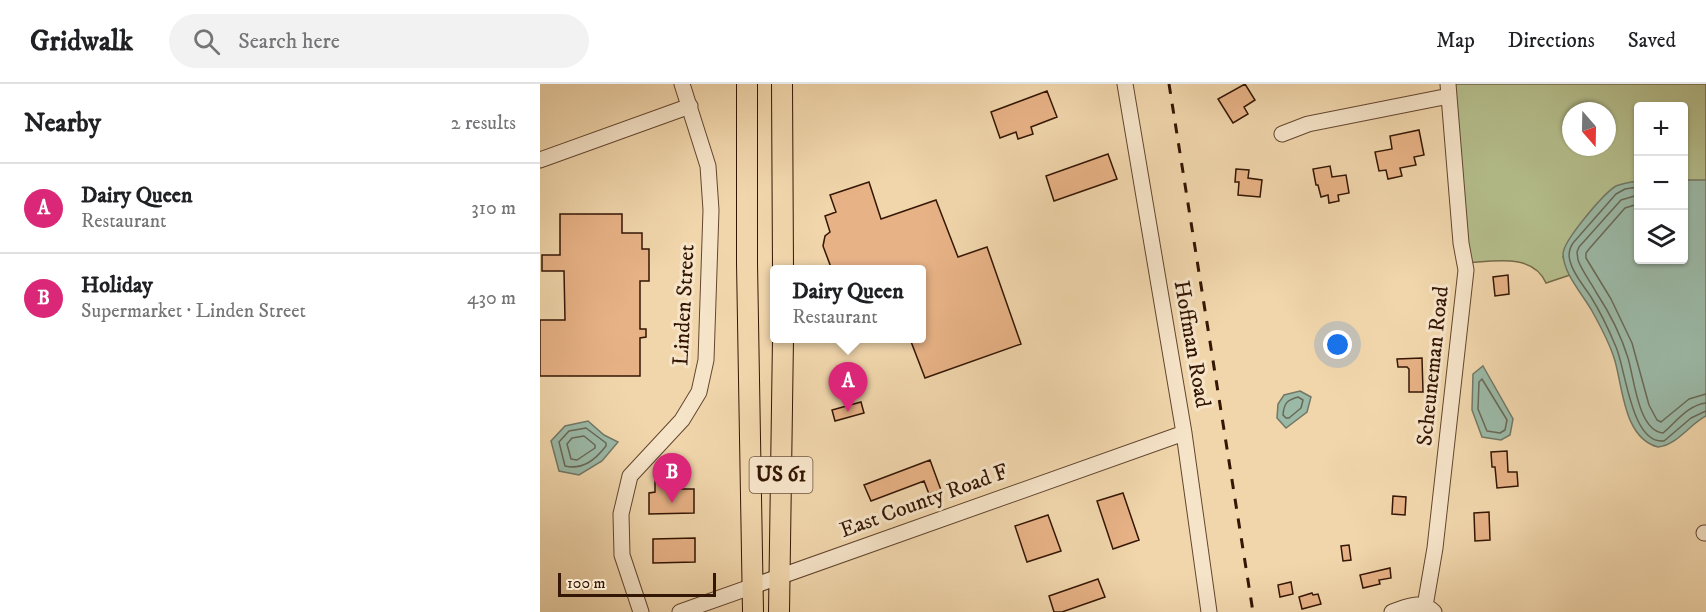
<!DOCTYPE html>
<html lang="en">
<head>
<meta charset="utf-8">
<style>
  body { margin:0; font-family:"IM FELL DW Pica",serif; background:#f2f2f2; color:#202124 }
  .controls { position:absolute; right:18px; top:18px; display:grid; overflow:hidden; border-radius:6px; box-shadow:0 2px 4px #0004 }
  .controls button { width:54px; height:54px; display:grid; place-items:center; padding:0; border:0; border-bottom:2px solid #e0e0e0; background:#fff; color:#202124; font:30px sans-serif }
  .compass { position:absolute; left:1022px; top:18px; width:54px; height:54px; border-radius:50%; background:#fff; box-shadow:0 2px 4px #0004; rotate:160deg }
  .scale { position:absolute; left:18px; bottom:15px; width:158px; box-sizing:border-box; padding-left:6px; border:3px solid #341604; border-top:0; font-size:16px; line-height:21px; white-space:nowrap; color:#341604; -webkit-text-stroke:4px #f6e4c9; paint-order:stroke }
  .you { position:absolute; left:798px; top:261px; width:21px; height:21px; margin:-15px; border:4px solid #fff; border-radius:50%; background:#1a73e8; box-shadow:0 0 0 9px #1a73e833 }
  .badge { display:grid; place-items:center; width:39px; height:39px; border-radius:50%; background:#db2777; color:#fff; font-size:20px; font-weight:700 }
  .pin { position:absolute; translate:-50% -50px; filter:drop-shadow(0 2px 3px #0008) }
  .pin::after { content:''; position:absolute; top:32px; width:21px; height:18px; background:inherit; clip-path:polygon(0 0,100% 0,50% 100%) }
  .popup { position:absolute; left:230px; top:181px; width:156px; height:78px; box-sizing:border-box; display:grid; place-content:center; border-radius:6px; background:#fff; filter:drop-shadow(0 2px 4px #0005); font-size:20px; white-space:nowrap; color:#757577 }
  .popup b { font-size:22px; color:#202124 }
  .popup::after { content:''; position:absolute; left:50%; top:100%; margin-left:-12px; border:12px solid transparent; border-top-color:#fff }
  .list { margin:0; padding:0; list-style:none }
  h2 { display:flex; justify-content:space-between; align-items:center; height:78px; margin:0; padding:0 24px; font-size:26px }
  h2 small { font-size:20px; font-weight:400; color:#757577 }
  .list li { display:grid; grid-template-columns:39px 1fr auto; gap:18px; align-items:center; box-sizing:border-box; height:90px; padding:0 24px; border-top:2px solid #e0e0e0 }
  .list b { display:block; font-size:22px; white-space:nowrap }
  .list p { margin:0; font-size:20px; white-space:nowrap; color:#757577 }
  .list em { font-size:20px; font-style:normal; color:#757577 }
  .icon { flex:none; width:33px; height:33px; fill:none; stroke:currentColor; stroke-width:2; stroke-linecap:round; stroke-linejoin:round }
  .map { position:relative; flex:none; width:1166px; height:528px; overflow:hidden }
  header { display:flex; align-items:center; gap:36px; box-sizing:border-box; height:84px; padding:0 30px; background:#fff; border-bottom:2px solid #e0e0e0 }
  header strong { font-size:28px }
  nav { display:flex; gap:33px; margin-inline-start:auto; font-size:21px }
  .search { width:420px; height:54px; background:#f2f2f2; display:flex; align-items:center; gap:15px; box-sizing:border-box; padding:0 21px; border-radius:33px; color:#757577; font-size:22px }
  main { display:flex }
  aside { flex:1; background:#fff }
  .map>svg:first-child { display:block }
  .green { fill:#b5bf8d; stroke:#746a48; stroke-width:1.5; fill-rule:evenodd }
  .water { fill:#9bb9a7; stroke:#727866; stroke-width:1.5 }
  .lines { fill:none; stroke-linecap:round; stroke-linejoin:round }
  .shore { stroke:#686856; stroke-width:1.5 }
  .building { fill:#e7b286; stroke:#341604; stroke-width:1.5 }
  .minor-casing { stroke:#63462e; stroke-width:17 }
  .major-casing { stroke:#341604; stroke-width:22 }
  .minor { stroke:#f6e4c9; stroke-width:15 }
  .major { stroke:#f1d6ac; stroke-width:20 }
  .rail { stroke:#341604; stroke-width:3; stroke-dasharray:10 10; stroke-linecap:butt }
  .labels { text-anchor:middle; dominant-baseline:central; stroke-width:6; stroke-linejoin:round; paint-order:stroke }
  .shield { fill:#f6e4c9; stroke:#6e543f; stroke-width:1.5 }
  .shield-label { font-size:21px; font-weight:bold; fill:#341604 }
  .street-label { font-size:22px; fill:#341604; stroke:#f6e4c9 }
</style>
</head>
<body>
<header>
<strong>Gridwalk</strong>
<div class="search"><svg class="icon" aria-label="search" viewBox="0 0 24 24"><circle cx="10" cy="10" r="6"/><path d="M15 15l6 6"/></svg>Search here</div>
<nav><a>Map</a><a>Directions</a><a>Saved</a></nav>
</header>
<main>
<aside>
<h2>Nearby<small>2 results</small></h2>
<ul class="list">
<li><span class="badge">A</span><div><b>Dairy Queen</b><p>Restaurant</p></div><em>310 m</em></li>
<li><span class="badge">B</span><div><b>Holiday</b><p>Supermarket · Linden Street</p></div><em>430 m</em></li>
</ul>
</aside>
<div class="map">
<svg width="1166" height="528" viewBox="0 0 1166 528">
  <rect width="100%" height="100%" fill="#f1d6ac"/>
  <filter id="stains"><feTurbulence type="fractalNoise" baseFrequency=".00333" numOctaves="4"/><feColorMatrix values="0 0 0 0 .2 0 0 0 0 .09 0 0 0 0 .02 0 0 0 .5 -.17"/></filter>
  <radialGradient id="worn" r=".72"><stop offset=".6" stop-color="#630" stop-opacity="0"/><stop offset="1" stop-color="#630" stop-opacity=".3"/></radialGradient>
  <path class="green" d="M914,0H1166V157H1144V22H1098V157L1023,173L1030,191L1006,199C993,169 954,177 928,179ZM1031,27H1067V63H1031Z"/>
  <path class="water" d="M1144,96H1166V332C1150,340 1136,362 1118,363C1084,354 1083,305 1075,277C1070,260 1061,243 1052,227C1042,209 1024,191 1023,170C1023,157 1064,109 1076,102C1083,99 1091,98 1098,97V176H1144Z
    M943,282L973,335L970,351L961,356L942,353L932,326L933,290Z
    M760,307L771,313L767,328L746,344L737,334L738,320L744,311Z
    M48,337L64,351L78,358L62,377L39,391L19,387L11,357L25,342Z"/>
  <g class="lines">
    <path class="shore" d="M1098,103L1085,105L1076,110L1033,159C1029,165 1028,170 1030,177C1033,190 1044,202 1051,213C1061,229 1069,246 1076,263C1086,286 1091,360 1124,357L1151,334L1166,327
      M1098,111L1081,116L1039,163L1037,168L1038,176C1042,187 1050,197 1056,208C1069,228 1081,251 1088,274C1094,293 1098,347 1123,349C1136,338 1148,321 1166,319
      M1098,120L1085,124L1049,165L1046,169V174L1071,215L1092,259L1109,321L1117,336L1121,338L1149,315L1166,310
      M942,295L967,336L965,346L960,349L947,347L938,325L939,298Z
      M758,313L763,316L761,324L749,334H746L743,331C744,319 747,316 758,313Z
      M46,344L66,359V362C55,376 43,386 25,382L19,358L29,347Z
      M44,352L55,361V364L37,376L31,375L27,360L32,354Z"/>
  </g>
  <path class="building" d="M705,0L715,16L704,23L708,30L693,39L678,15Z
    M507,7L517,33L491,43L493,50L478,55L476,48L460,54L451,28Z
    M879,46L884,71L874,73L876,81L860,84L862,92L848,95L846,86L839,87L835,68L852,65L850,52Z
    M568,70L577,95L514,117L506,92Z
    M790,82L792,93L806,91L809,109L798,111L799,117L789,119L788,111L781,113L778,101H776L773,85Z
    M696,85L709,86L708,94L722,96L720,113L698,111L699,98H695Z
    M329,98L341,135L396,116L418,173L447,163L481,260L385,294L370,255H381V186H292L283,162L285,152L290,148L285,132L296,128L290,111Z
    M20,130H82V149H102V165H109V197H100V245H106V253L100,254V292H0V236H25L24,187H2V171H20Z
    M968,191L969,210L955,212L953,193Z
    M882,274L883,308H869V285L867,283H858L857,275Z
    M321,318L324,329L295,337L292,326Z
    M967,367L968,388H977L978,402L957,404L955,383H952L951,368Z
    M390,376L401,406L389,410L384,397L331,417L324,401Z
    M115,397H141V405H154V429L109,430V409L115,408Z
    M583,409L599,456L573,465L557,417Z
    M853,412L866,413L865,431L852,430Z
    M949,428L950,456L935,457L934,429Z
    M508,431L521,467L487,478L475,442Z
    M155,454V478L113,479V455Z
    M809,461L811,476L803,477L801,462Z
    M850,484L851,494L839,496L840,500L823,504L820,491Z
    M558,495L565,513L522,528H514L509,512Z
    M751,498L753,510L740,513L738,501Z
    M772,509L773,511L778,510L781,520L762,525L759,513Z"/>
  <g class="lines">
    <defs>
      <path id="minor" d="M585,0L644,349L669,528
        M742,50L768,40L909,12
        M0,76L150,22
        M1164,449H1166
        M885,522L895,464L926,186L921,159L908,0
        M101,528L82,471L81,430L90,392L142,336L159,308L166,276L171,126L168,82L142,0
        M140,528L644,349
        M852,528C867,523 881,515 894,528"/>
      <path id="major" d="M207,0V179L213,528
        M242,0L243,186
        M239,528L243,254"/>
    </defs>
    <use href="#minor" class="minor-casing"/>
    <use href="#major" class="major-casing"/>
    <use href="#minor" class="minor"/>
    <use href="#major" class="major"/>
    <path class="rail" d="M629,0L713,528"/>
  </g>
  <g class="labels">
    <rect class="shield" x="209.5" y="373" width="63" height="36" rx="4.5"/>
    <g class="shield-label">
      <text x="241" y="391">US 61</text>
    </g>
    <g class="street-label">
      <text transform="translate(144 221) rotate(-87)">Linden Street</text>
      <text transform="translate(652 260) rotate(80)">Hoffman Road</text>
      <text transform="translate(893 282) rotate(-84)">Scheuneman Road</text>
      <text transform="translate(384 417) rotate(-20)">East County Road F</text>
    </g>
  </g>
  <rect width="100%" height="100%" filter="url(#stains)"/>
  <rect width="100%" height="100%" fill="url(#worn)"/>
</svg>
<div class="controls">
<button>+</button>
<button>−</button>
<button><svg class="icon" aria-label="layers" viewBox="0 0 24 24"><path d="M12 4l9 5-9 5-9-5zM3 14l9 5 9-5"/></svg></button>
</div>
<svg class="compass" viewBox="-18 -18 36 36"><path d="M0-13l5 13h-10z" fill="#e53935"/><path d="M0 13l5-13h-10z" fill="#757577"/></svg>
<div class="scale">100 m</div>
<div class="you"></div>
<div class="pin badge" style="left:308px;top:328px">A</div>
<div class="popup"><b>Dairy Queen</b>Restaurant</div>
<div class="pin badge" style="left:132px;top:419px">B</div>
</div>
</main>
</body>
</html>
